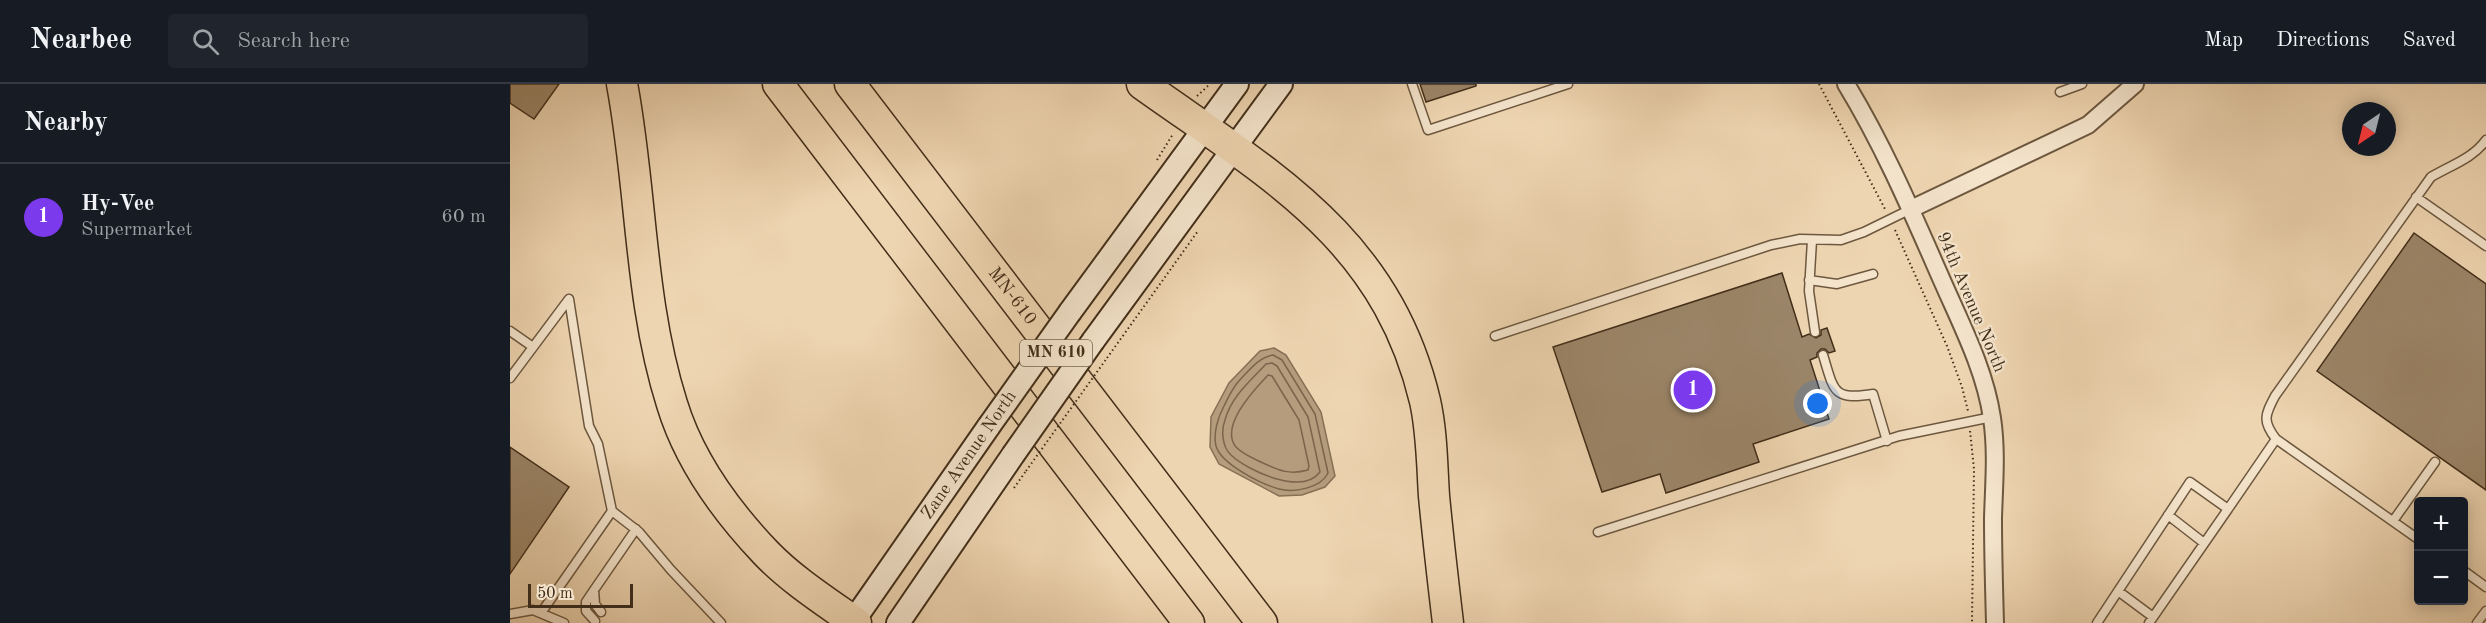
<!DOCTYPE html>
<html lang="en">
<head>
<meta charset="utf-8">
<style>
  body { margin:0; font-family:"Old Standard TT",serif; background:#20242c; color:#f1f3f6 }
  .controls { position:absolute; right:18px; bottom:18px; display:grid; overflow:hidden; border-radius:6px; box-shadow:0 3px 15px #0003 }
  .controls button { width:54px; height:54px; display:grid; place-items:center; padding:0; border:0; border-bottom:2px solid #363941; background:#171b24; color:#f1f3f6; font:30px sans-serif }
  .compass { position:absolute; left:1832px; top:18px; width:54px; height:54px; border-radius:50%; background:#171b24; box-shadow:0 3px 15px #0003; rotate:215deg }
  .scale { position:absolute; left:18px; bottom:15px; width:105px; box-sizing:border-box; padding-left:6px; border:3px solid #422e19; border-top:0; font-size:16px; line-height:21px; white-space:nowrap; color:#422e19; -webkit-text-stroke:4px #f4e4cc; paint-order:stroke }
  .you { position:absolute; left:1308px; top:320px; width:21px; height:21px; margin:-15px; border:4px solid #fff; border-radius:50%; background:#1a73e8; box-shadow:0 0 0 9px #1a73e833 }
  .badge { display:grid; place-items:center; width:39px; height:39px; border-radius:50%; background:#7c3aed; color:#fff; font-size:20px; font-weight:700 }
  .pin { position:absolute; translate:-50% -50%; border:3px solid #fff; box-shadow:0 2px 6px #0006 }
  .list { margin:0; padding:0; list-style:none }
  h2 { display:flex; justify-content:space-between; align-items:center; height:78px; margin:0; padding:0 24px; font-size:26px }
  h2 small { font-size:20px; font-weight:400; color:#9ea1a6 }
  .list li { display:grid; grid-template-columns:39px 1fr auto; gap:18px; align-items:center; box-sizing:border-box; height:108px; padding:0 24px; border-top:2px solid #363941 }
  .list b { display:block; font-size:22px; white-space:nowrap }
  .list p { margin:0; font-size:20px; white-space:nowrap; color:#9ea1a6 }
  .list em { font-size:20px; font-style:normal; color:#9ea1a6 }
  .icon { flex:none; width:33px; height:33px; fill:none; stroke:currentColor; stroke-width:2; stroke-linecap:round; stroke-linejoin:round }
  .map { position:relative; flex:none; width:1976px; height:539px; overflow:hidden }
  header { display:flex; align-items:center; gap:36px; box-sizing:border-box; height:84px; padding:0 30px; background:#171b24; border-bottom:2px solid #363941 }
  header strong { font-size:28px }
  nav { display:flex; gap:33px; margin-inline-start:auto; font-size:21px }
  .search { width:420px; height:54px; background:#20242c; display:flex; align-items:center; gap:15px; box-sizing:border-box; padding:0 21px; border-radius:6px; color:#9ea1a6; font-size:22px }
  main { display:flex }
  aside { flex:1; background:#171b24 }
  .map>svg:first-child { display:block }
  .water { fill:#b49c7d; stroke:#867055; stroke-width:1.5 }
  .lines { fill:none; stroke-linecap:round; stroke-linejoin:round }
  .shore { stroke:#7b654b; stroke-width:1.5 }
  .building { fill:#9b8568; stroke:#422e19; stroke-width:1.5 }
  .service-casing { stroke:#6d583f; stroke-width:11 }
  .minor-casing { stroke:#6d583f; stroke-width:20 }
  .secondary-casing { stroke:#422e19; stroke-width:26 }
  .motorway-casing { stroke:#422e19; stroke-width:33 }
  .path { stroke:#422e19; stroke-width:2; stroke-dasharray:1.5 3; stroke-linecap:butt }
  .service { stroke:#f4e4cc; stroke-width:8 }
  .minor { stroke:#f4e4cc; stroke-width:16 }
  .secondary { stroke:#f4e4cc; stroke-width:22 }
  .motorway { stroke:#eed5b1; stroke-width:30 }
  .secondary-bridge-casing { stroke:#422e19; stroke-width:26; stroke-linecap:butt }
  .path-bridge { stroke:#422e19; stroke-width:2; stroke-dasharray:1.5 3; stroke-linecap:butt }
  .secondary-bridge { stroke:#f4e4cc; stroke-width:22 }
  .labels { text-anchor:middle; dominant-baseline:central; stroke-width:4.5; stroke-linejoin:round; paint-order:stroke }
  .shield { fill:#f4e4cc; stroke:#77654f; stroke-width:1.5 }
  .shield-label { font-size:16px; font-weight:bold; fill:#422e19 }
  .street-label { font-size:18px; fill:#422e19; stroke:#f4e4cc }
</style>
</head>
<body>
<header>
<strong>Nearbee</strong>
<div class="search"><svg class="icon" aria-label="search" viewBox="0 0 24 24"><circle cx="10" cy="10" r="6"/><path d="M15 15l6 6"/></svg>Search here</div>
<nav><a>Map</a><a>Directions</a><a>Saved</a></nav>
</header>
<main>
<aside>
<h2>Nearby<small></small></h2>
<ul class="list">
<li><span class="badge">1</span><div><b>Hy-Vee</b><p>Supermarket</p></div><em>60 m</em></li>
</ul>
</aside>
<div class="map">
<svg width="1976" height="539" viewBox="0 0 1976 539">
  <rect width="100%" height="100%" fill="#eed5b1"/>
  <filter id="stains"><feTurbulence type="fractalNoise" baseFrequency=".00333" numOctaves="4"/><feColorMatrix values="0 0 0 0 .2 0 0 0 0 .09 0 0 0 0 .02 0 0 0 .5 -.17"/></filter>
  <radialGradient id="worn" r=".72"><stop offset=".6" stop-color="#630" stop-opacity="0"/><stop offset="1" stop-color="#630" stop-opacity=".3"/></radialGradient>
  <path class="water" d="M764,264L776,271L811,328L825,392L815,403L792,411L769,412L709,380L700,363L701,333L719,299L750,267Z"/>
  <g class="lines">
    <path class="shore" d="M763,271L772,276L805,330L818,389C811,404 784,409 769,405C751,400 711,380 706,362C703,349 708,333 714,322C718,314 722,305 728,298C738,288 748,273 763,271Z
      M762,279L767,282L798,333L810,388C792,412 738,387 721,371C712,363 711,346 715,336C721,313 741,296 756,280Z
      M758,291L762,292L789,336L799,382L798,386C780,391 770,387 753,379C745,375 732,370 726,363C709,342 745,305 758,291Z"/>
  </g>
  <path class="building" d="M0,0H49L24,35L0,19Z
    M910,0H966V2L916,18Z
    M1904,149L1976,200V406L1807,287Z
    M1272,189L1292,253L1299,250L1306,254L1311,251V246L1317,244L1325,267L1319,269L1315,265H1311L1307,269V273L1300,276L1319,335L1243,360L1249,378L1156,409L1150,390L1092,408L1043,263Z
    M0,363L59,403L0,490Z"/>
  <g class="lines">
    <defs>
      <path id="service" d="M902,0L918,46L1058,0
        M1550,8L1572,0
        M1906,113L1976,162
        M1302,156L1299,207L1305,248
        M1299,196L1327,200L1363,190
        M0,247L23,263
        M985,252L1261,161L1290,155L1331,156L1354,148L1401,125
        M1313,271C1324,306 1322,317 1363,310L1377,357
        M0,294L59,215L79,342L88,360L102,427
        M1718,425L1766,355
        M1658,431L1694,459
        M1883,437L1925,378
        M1088,448L1389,352L1482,333
        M1908,455L1766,355C1752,337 1755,331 1765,312L1921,93C1941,81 1962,75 1976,56
        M1954,487L1976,503
        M84,506L76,518V527L85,537
        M1608,507L1643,533
        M91,528L85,520L84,506L126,445
        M31,529L102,427L129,448L161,486L211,539
        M0,530L23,526L54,539
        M1587,539L1680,398L1718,425L1639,539
        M1967,539L1976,527"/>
      <path id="minor" d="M1336,0C1375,64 1404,133 1434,201C1453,244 1475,287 1482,334C1487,367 1484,400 1483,434C1483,469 1484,504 1485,539
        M1401,125L1578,41L1625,0"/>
      <path id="secondary" d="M560,228L727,0
        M583,257L771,0
        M342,539L479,342
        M388,539L503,371"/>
      <g id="motorway">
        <path d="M112,0C132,106 129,216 162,320C179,376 216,427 256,469C282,496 315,517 346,539"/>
        <path d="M268,0L679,539"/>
        <path id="s1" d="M340,0L752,539"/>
        <path d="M632,0C758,90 876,153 915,317C922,348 922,381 924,412C928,454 933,497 938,539"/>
      </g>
    </defs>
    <use href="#service" class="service-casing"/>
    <use href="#minor" class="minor-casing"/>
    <use href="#secondary" class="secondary-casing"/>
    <use href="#motorway" class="motorway-casing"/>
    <path class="path" d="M1309,0L1375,125
      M687,12L700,0
      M647,76L663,50
      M1385,146L1437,262L1452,303L1458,327
      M597,274L688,147
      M1460,347L1464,385L1462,539
      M504,404L516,387"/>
    <use href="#service" class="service"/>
    <use href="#minor" class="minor"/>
    <use href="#secondary" class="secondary"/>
    <use href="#motorway" class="motorway"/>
    <defs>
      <path id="secondary-bridge" d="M479,342L560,228
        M503,371L583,257"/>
    </defs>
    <use href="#secondary-bridge" class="secondary-bridge-casing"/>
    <path class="path-bridge" d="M516,387L597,274"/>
    <use href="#secondary-bridge" class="secondary-bridge"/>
  </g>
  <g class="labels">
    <rect class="shield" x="510" y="256" width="72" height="26" rx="4.5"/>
    <g class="shield-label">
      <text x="546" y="269">MN 610</text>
    </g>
    <g class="street-label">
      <text stroke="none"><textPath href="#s1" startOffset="267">MN-610</textPath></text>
      <text transform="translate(1461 218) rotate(67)">94th Avenue North</text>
      <text transform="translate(459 371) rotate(-55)">Zane Avenue North</text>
    </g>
  </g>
  <rect width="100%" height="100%" filter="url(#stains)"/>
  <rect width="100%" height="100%" fill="url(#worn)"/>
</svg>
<div class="controls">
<button>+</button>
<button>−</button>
</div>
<svg class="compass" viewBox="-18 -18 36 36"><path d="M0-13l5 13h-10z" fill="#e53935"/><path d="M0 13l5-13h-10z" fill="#9ea1a6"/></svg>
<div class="scale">50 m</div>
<div class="you"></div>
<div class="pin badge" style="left:1183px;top:306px">1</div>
</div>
</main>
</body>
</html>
